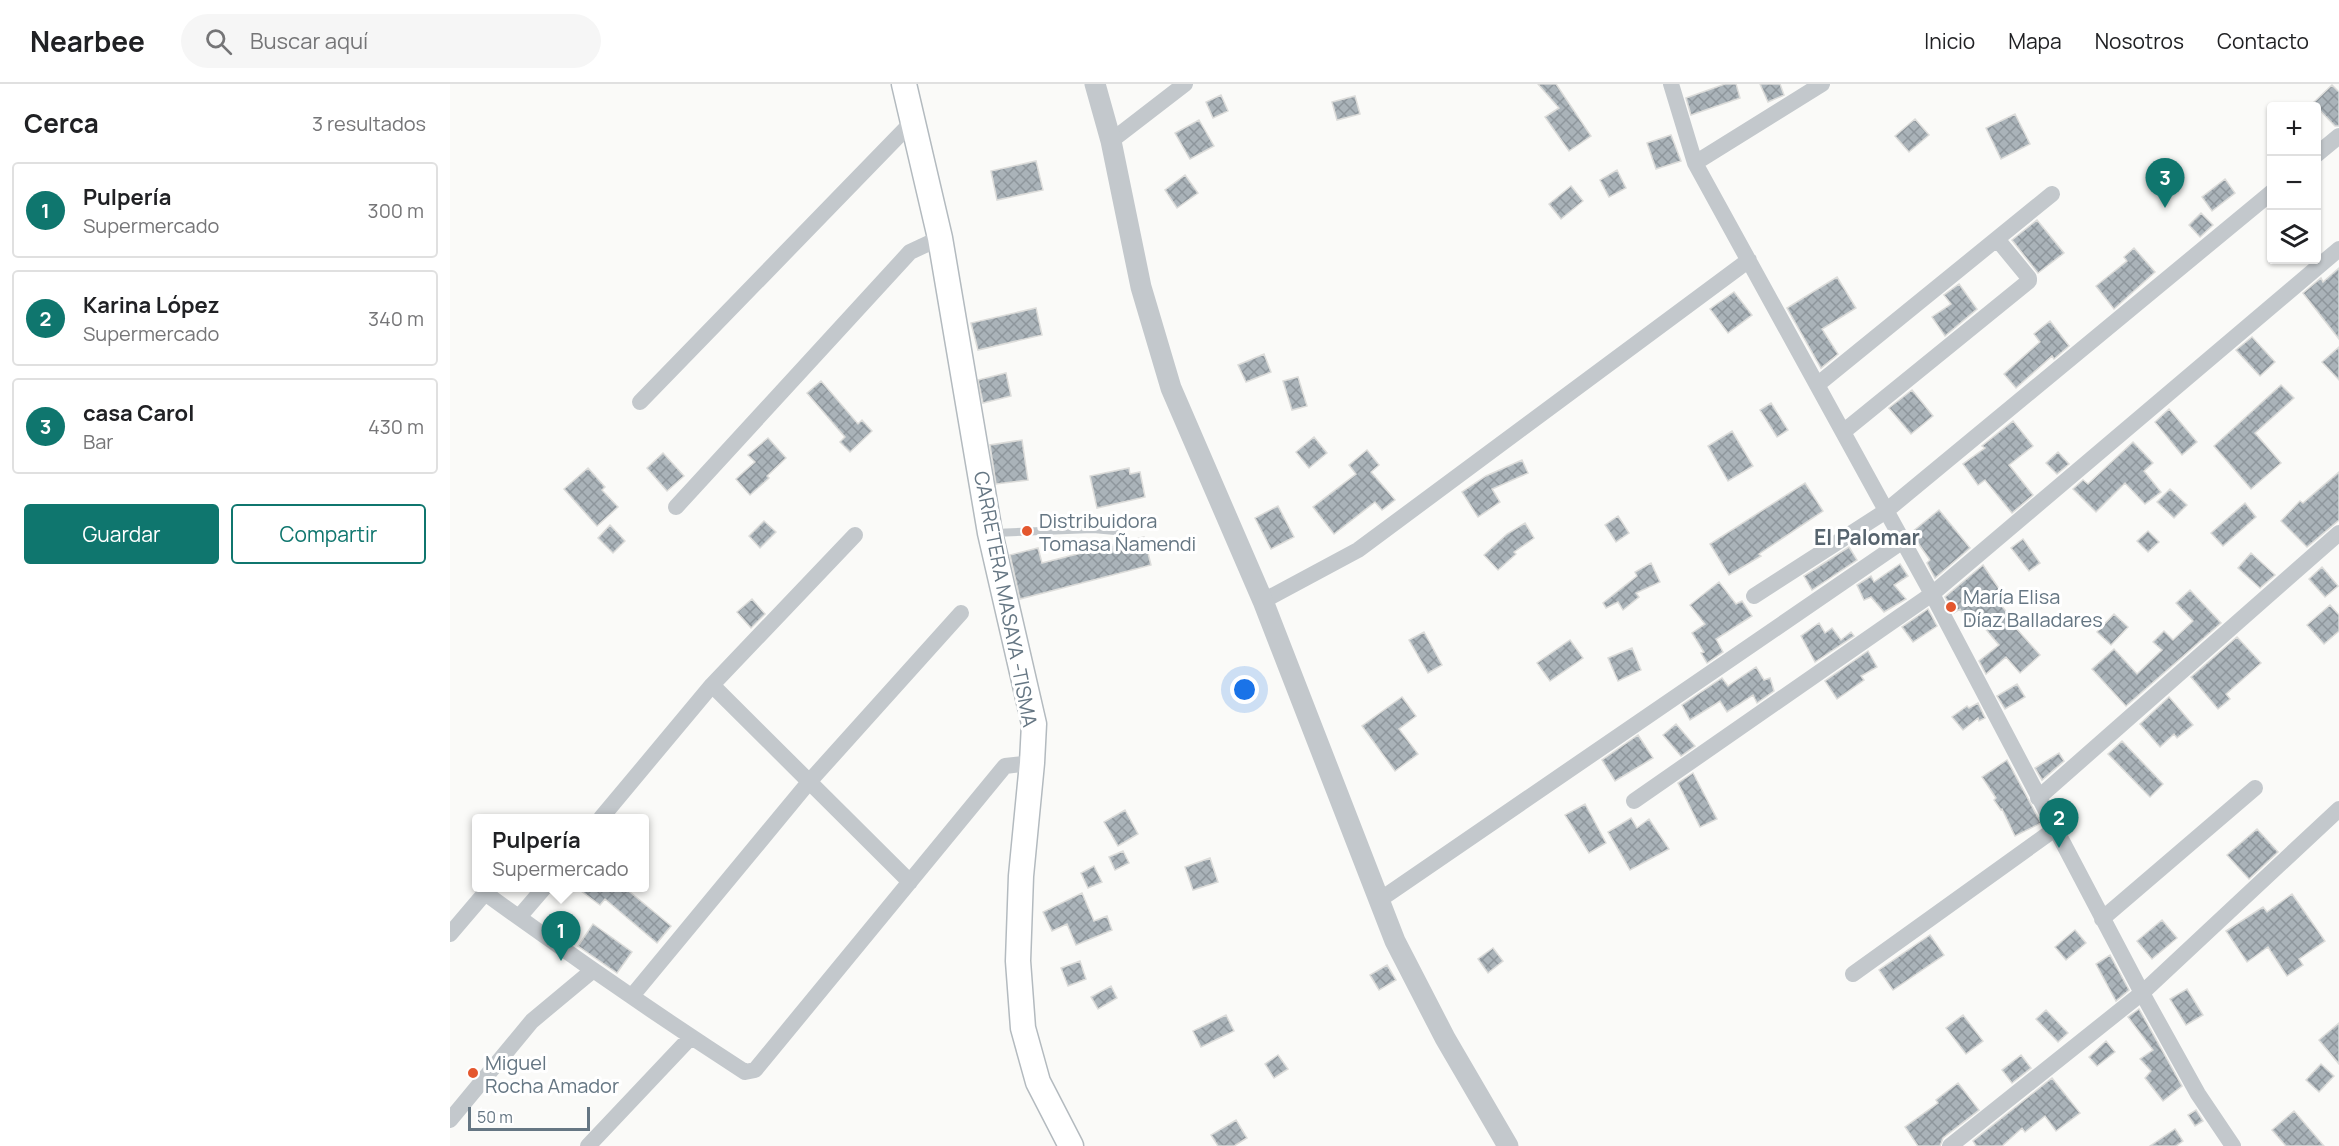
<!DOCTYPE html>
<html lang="es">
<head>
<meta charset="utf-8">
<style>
  body { margin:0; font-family:Manrope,sans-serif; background:#f6f6f6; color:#202124 }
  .controls { position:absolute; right:18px; top:18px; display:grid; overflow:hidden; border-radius:6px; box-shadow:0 2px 4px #0004 }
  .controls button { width:54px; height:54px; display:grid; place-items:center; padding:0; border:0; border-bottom:2px solid #e0e0e0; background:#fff; color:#202124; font:30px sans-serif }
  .scale { position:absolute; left:18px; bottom:15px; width:122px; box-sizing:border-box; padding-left:6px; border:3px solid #657683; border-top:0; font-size:16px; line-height:21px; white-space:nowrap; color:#657683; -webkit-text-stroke:4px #fff; paint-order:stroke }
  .you { position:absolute; left:795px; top:606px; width:21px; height:21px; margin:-15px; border:4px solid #fff; border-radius:50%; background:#1a73e8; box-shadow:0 0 0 9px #1a73e833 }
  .badge { display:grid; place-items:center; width:39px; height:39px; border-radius:50%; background:#0f766e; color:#fff; font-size:20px; font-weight:700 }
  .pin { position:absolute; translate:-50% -50px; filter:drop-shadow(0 2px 3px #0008) }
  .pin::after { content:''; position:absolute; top:32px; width:21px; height:18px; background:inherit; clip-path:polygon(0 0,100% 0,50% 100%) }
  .popup { position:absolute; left:22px; top:730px; width:177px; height:78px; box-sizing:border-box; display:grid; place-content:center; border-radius:6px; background:#fff; filter:drop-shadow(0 2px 4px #0005); font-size:20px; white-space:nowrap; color:#757577 }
  .popup b { font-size:22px; color:#202124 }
  .popup::after { content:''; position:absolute; left:50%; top:100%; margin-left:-12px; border:12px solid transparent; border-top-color:#fff }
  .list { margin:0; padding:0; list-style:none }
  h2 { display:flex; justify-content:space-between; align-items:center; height:78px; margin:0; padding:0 24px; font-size:26px }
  h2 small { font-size:20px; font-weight:400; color:#757577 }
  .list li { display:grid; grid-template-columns:39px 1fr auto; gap:18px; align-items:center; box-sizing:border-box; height:96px; margin:0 12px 12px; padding:0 12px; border:2px solid #e0e0e0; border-radius:6px }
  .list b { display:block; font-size:22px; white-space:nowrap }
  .list p { margin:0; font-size:20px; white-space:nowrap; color:#757577 }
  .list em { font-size:20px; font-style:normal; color:#757577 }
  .actions { display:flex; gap:12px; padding:18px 24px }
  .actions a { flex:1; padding:14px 0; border:2px solid #0f766e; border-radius:6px; text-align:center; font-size:21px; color:#0f766e }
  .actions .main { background:#0f766e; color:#fff }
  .icon { flex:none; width:33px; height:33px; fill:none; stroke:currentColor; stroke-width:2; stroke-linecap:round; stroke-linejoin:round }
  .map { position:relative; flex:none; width:1889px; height:1062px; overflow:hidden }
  header { display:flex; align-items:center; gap:36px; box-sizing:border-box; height:84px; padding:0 30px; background:#fff; border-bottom:2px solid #e0e0e0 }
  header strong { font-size:28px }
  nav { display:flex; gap:33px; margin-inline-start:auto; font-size:21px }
  .search { width:420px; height:54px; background:#f6f6f6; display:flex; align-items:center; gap:15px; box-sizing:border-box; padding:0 21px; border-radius:33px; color:#757577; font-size:22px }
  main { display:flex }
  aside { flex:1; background:#fff }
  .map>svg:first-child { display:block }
  .building { fill:url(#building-cross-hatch); stroke:#dcdcda; stroke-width:1.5 }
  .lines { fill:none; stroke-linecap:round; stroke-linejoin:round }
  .secondary-casing { stroke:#b3babf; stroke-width:27 }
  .service { stroke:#c3c8cc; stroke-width:8 }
  .minor { stroke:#c3c8cc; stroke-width:16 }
  .tertiary { stroke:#c3c8cc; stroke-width:21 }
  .secondary { stroke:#fff; stroke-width:24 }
  .poi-dot { fill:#e4572e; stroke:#fff; stroke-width:2 }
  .labels { text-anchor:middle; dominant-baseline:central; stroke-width:6; stroke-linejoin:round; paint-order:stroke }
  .poi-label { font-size:20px; fill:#657683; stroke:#fff; text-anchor:start }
  .street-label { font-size:20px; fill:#657683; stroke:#fff }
  .neighbourhood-label { font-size:21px; font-weight:bold; fill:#57646e; stroke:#fff }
</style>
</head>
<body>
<header>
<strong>Nearbee</strong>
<div class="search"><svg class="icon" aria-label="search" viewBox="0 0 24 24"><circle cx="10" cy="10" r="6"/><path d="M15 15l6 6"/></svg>Buscar aquí</div>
<nav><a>Inicio</a><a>Mapa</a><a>Nosotros</a><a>Contacto</a></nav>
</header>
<main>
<aside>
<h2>Cerca<small>3 resultados</small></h2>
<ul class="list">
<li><span class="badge">1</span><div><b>Pulpería</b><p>Supermercado</p></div><em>300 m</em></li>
<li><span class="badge">2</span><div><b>Karina López</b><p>Supermercado</p></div><em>340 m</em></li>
<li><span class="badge">3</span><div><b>casa Carol</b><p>Bar</p></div><em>430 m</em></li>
</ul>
<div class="actions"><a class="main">Guardar</a><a>Compartir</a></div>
</aside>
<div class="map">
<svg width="1889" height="1062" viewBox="0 0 1889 1062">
  <defs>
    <pattern id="building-cross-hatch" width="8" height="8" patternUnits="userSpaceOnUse" patternTransform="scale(1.5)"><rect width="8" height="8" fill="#aab3b9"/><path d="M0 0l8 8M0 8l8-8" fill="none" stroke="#8e969c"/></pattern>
  </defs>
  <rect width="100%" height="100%" fill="#fafaf8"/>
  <path class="building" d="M1088,0H1106L1141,52L1119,67L1095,33L1109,24Z
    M1275,0H1286L1290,14L1241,31L1236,14Z
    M1310,0H1330L1334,11L1318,18Z
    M1882,1L1889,8V42H1885L1863,19Z
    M771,11L778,27L763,34L756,18Z
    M905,12L910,30L887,36L882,18Z
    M1565,30L1580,60L1551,75L1536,44Z
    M1465,35L1479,51L1459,68L1445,52Z
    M749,36L764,62L740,75L725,49Z
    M1221,51L1231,77L1206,85L1197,59Z
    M586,77L593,106L547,116L541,87Z
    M1167,86L1176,104L1159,113L1150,96Z
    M735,91L748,109L727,124L715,106Z
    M1775,95L1785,109L1762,127L1752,113Z
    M1121,102L1133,117L1111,135L1099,120Z
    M1751,129L1763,141L1750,153L1739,141Z
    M1587,136L1614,169L1588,189L1562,156Z
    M1684,164L1705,188L1664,225L1646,202L1677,177L1674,173Z
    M1889,184V255L1853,209L1871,194L1873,198Z
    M1387,193L1406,224L1372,245L1388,270L1371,284L1337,224Z
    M1509,200L1527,225L1495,252L1482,233L1501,220L1494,211Z
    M1284,208L1302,231L1278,249L1260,225Z
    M586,224L592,251L528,266L521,239Z
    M1600,237L1619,262L1604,275L1602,272L1566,304L1554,290L1590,258L1584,250Z
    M1802,253L1825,278L1810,292L1786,266Z
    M1889,263V296L1872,278Z
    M814,270L821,288L796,298L788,281Z
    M556,289L561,312L533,319L528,296Z
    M848,293L857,322L842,326L833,297Z
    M371,297L408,340L412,336L422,347L400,368L390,358L395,353L357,309Z
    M1831,301L1844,314L1805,349L1831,379L1801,405L1764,362Z
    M1462,306L1483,332L1461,350L1439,324Z
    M1321,319L1338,346L1327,353L1310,326Z
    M1719,325L1747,358L1732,371L1705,338Z
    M1563,337L1583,362L1559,381L1583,411L1562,429L1535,396L1528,401L1513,380L1535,364L1532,362Z
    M1282,347L1303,382L1278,397L1258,362Z
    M864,353L877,369L859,384L846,368Z
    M318,354L336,374L317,392L319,394L300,411L286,395L305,378L298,371Z
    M572,356L578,396L546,400L540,361Z
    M1683,358L1703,379L1694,387L1711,408L1695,420L1675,399L1646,428L1623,405L1633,396L1638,400Z
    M917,366L929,381L921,388L945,416L932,426L925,418L884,450L863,423L906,390L899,381Z
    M1608,368L1619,380L1607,390L1596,379Z
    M213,369L234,392L217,407L197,384Z
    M1072,376L1078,389L1042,405L1050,418L1028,433L1012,408L1036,392Z
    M138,384L155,403L152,406L168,423L147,442L114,405Z
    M679,384L680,390L690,388L695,413L647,424L640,392Z
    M1889,388V436L1857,463L1831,437L1850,417L1853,419Z
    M1355,399L1373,427L1309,470L1311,472L1279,491L1260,460Z
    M1720,405L1737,421L1724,434L1707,418Z
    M1795,419L1806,433L1773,462L1761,449Z
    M828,422L844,453L821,465L805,434Z
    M1489,426L1520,464L1485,494L1477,479L1480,476L1461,449Z
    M1168,432L1179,449L1166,458L1155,441Z
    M314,437L326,448L310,464L299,452Z
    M1075,439L1084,454L1064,468L1066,470L1048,486L1034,471L1057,450Z
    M160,441L175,457L163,469L148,454Z
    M1698,447L1709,458L1698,468L1687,457Z
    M694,453L701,481L570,515L560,471L588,464L592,479Z
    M1573,455L1590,479L1579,487L1561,464Z
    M1399,463L1407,476L1362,506L1354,492Z
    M1801,469L1825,491L1810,504L1788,484Z
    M1201,479L1210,498L1186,509L1189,513L1173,526L1168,518L1156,524L1153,519L1187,492L1185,488Z
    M1450,480L1458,492L1444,501L1456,515L1434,528L1421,513L1414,516L1407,501L1421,492L1424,498Z
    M1533,481L1556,515L1549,519L1566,539L1564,542L1590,571L1570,589L1556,573L1536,590L1529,577L1549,561L1527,535L1519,540L1510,525L1504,529L1495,513Z
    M1872,483L1888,502L1875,513L1859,495Z
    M1269,498L1286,520L1292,517L1302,532L1266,555L1273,568L1257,579L1251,569L1254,568L1242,549L1255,540L1240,521Z
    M1740,506L1771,539L1676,622L1642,585L1664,565L1687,590L1712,566L1703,558L1714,547L1723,556L1743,537L1726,519Z
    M302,515L315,530L301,544L287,528Z
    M1880,521L1889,531V547L1874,560L1857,541Z
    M1478,525L1487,542L1463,558L1452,543Z
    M1664,530L1678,543L1661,561L1647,548Z
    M1369,539L1375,549L1382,544L1391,556L1401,548L1404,552L1365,578L1351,552Z
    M974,548L992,581L978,589L959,556Z
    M1787,553L1811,579L1776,610L1780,615L1768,625L1741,593Z
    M1120,556L1133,574L1100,597L1087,579Z
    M1182,564L1191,586L1168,597L1158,574Z
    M1418,567L1427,583L1411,592L1414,596L1387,615L1375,597Z
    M1306,583L1314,596L1320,594L1324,607L1307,619L1303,611L1277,628L1270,617L1240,636L1232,621L1272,594L1278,602Z
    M1567,600L1575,613L1555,625L1547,612Z
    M952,613L966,632L949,645L968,670L945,687L912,642Z
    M1719,613L1743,641L1727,654L1724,650L1710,663L1690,640Z
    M1528,619L1535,634L1529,637L1528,634L1513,646L1502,633L1517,622L1519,624Z
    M1226,640L1245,662L1231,672L1213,651Z
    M1188,651L1203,674L1165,697L1152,676Z
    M1672,657L1713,700L1700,713L1658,670Z
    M1609,669L1614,677L1592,696L1585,684Z
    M1557,676L1591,739L1565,752L1552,725L1551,726L1544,716L1546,714L1532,693Z
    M1243,689L1267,735L1250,743L1228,699Z
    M1135,720L1156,759L1139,769L1115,731Z
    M675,726L688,750L668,762L654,738Z
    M1181,734L1187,744L1199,735L1219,765L1180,786L1158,748Z
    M1807,745L1828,768L1799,795L1777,771Z
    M673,767L679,779L665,786L659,773Z
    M760,774L768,798L743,806L735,783Z
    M644,782L652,798L638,804L631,789Z
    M127,804H175L221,842L207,859L155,815L150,821Z
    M632,809L644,837L657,832L662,846L626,861L617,840L602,847L593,828Z
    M1842,810L1875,857L1849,875L1853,881L1837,892L1818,863L1797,878L1776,847L1813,823L1817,828Z
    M1712,836L1727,854L1702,875L1687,857Z
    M143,840L182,868L167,889L128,862Z
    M1625,846L1636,859L1616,876L1605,863Z
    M1480,851L1494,871L1443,906L1429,886Z
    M1043,864L1053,877L1038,889L1028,875Z
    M1660,871L1679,906L1666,917L1646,880Z
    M630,877L636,895L618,902L611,884Z
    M937,881L946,896L929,906L920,891Z
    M661,902L667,914L648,925L641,913Z
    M1737,905L1753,931L1736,941L1720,915Z
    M1689,925L1732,1002L1713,1017L1695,994L1701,987L1690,975L1703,966L1678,933Z
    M1596,926L1618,949L1608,958L1586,935Z
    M776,931L784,947L751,963L743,947Z
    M1513,931L1533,957L1516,970L1496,944Z
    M1889,939V980L1869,956Z
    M1656,957L1665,968L1647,982L1639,973Z
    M828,971L838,985L824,994L815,980Z
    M1571,971L1581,984L1562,999L1552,986Z
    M1871,980L1884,992L1869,1008L1856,996Z
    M1602,994L1630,1029L1606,1047L1595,1032L1575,1048L1572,1044L1552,1062H1526L1523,1057Z
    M1508,999L1529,1026L1493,1054L1490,1062H1468L1455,1043L1488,1019L1486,1016Z
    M1746,1026L1753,1037L1745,1042L1738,1031Z
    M1844,1027L1874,1062H1836L1822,1046Z
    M786,1036L797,1054L784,1062H768L761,1051Z
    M1725,1045L1733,1057L1726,1062H1700Z"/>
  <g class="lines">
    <defs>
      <path id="secondary" d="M454,0L490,154L540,449L584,640L582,679L571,792L568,877L573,944L588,998L621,1062"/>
    </defs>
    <use href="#secondary" class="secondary-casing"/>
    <path class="service" d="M544,449L643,445L665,447"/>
    <path class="minor" d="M1221,0L1245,79L1482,510L1692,909L1748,1010L1783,1062
      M661,57L735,0
      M1866,71L1889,52
      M1245,79L1372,0
      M1367,301L1602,110
      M190,318L464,36
      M1393,348L1579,197V194L1547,155
      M226,423L460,168L490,154
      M1304,512L1436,427L1822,108
      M813,517L908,466L1299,176
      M262,601L460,798
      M1588,714L1889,449
      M1184,717L1482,510L1889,165
      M151,734L262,601L405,451
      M928,817L1453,457
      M69,833L94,804
      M1652,835L1805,704
      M0,850L35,809C120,871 207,931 295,988L305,986L555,682L582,679
      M1403,890L1605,745
      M182,912L359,698L511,529
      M0,1036L82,937L142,887
      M138,1062L241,953
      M1500,1062L1692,909L1889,725"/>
    <path class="tertiary" d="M645,0L661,57L691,203L721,304L813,517L945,857L995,954L1058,1062"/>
    <use href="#secondary" class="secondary"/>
  </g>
  <g class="poi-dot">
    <circle cx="577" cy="447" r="6"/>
    <circle cx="1501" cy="523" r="6"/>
    <circle cx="23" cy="989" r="6"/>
  </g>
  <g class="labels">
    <g class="poi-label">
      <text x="589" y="436">Distribuidora<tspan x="589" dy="23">Tomasa Ñamendi</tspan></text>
      <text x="1513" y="512">María Elisa<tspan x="1513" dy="23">Díaz Balladares</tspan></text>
      <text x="35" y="978">Miguel<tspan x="35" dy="23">Rocha Amador</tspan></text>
    </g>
    <g class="street-label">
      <text transform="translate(556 515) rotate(79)">CARRETERA MASAYA -TISMA</text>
    </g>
    <g class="neighbourhood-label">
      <text x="1417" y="453">El Palomar</text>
    </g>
  </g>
</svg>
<div class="controls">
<button>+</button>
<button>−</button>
<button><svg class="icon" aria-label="layers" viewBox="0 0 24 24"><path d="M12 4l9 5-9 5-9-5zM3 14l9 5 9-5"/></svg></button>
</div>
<div class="scale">50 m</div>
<div class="you"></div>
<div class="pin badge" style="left:111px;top:877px">1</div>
<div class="popup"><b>Pulpería</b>Supermercado</div>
<div class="pin badge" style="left:1609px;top:764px">2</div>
<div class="pin badge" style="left:1715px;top:124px">3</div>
</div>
</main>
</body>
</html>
